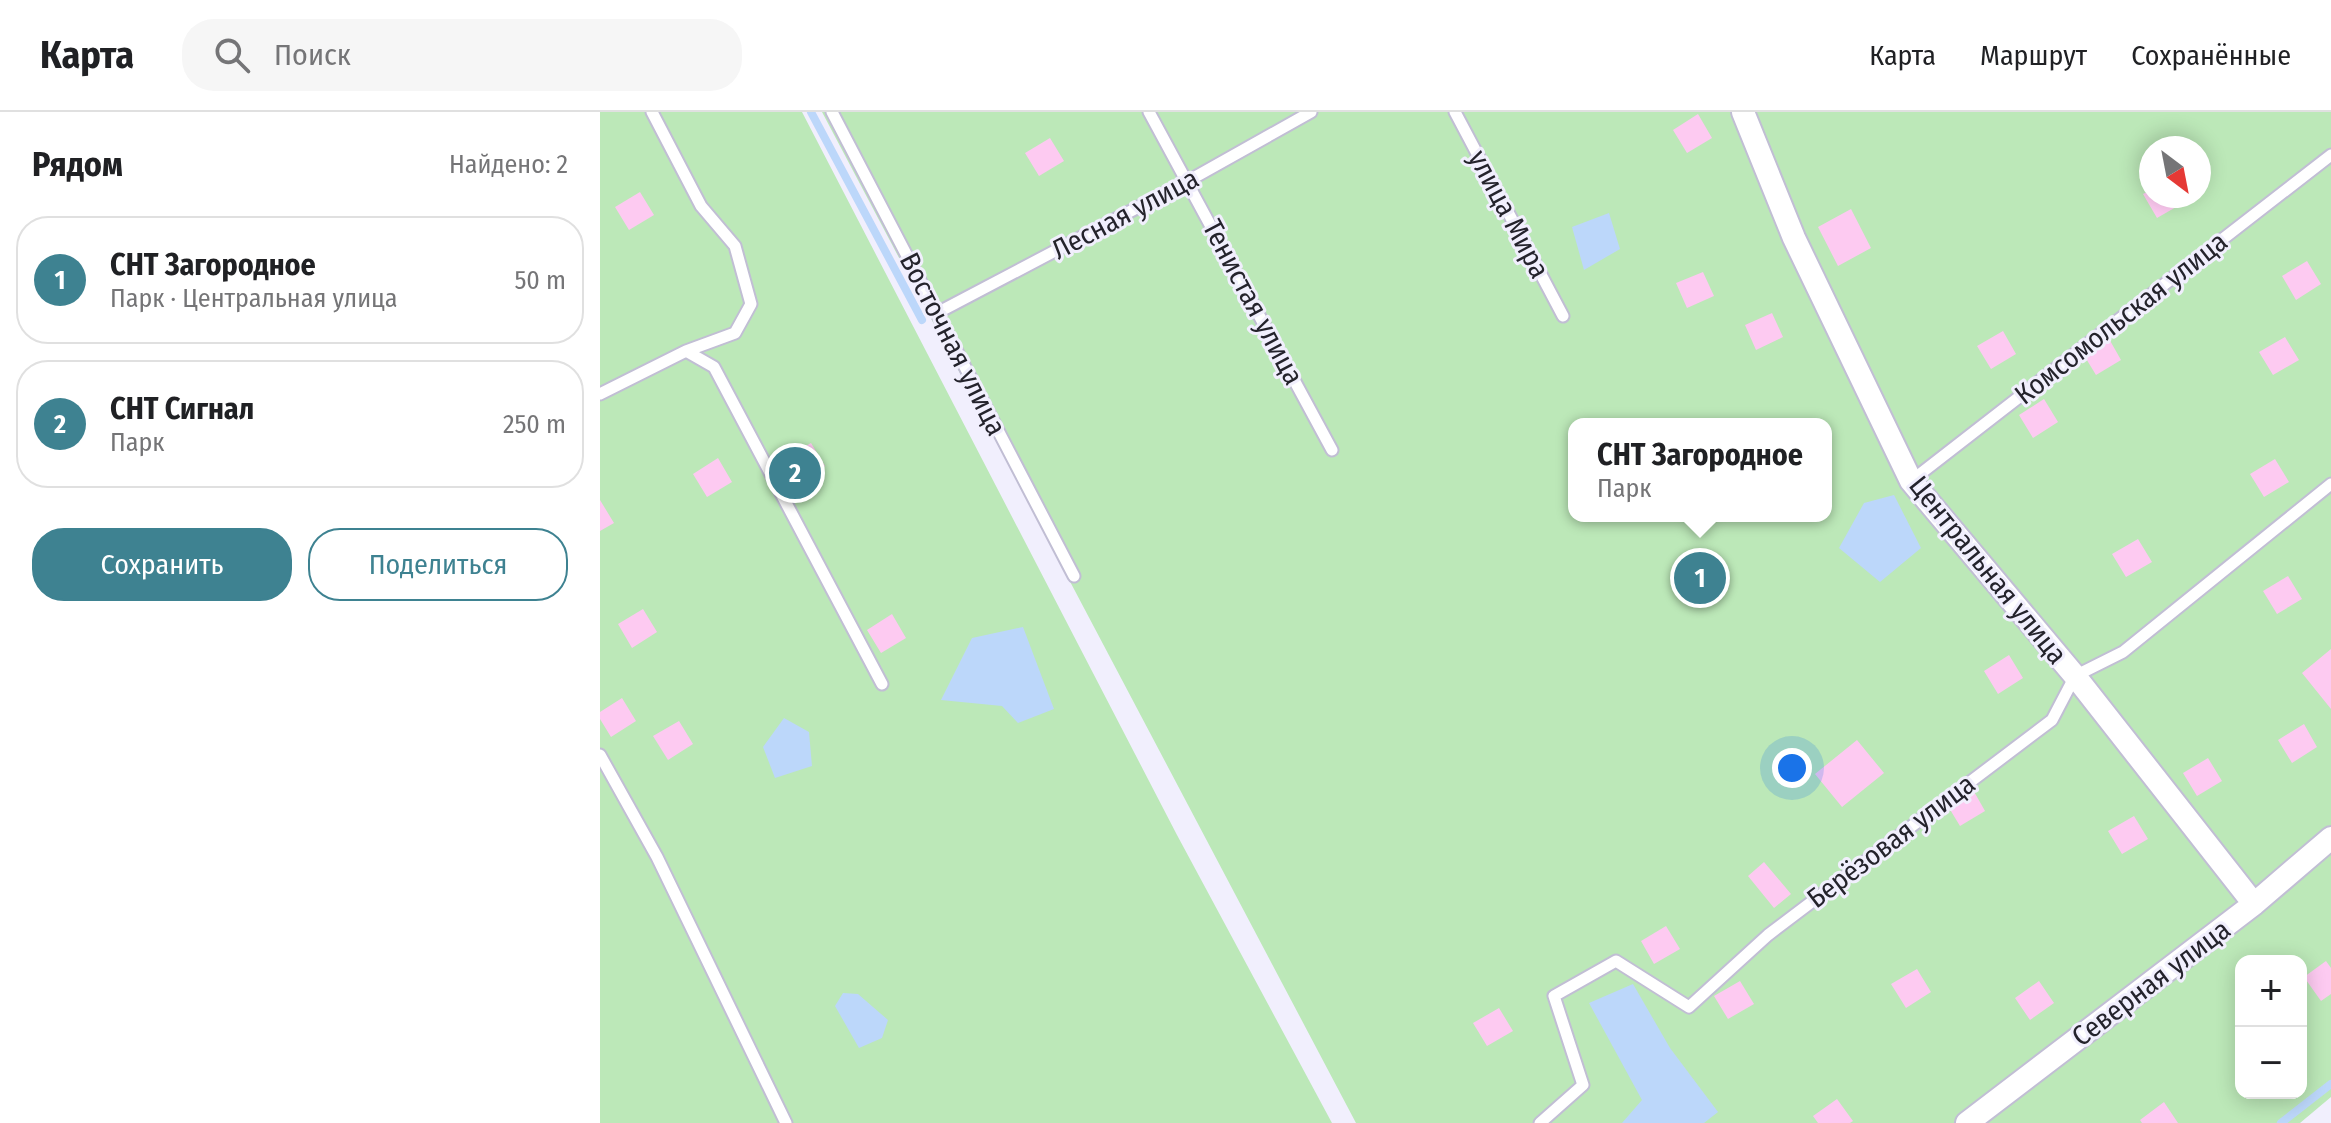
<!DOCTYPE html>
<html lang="ru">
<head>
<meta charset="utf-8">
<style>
  body { margin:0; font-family:"Fira Sans Condensed",sans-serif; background:#f6f6f6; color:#202124 }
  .controls { position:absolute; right:24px; bottom:24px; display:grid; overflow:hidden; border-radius:16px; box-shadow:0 4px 20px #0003 }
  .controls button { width:72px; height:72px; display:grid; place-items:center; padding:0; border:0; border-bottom:2px solid #e0e0e0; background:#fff; color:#202124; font:40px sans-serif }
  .compass { position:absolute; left:1539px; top:24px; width:72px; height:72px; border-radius:50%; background:#fff; box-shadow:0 4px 20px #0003; rotate:148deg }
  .you { position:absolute; left:1192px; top:656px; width:28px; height:28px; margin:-20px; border:6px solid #fff; border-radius:50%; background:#1a73e8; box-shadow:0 0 0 12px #1a73e833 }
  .badge { display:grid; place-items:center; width:52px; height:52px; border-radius:50%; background:#3e8291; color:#fff; font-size:26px; font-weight:700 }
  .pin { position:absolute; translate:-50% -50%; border:4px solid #fff; box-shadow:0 2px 8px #0006 }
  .popup { position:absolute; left:968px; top:306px; width:264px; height:104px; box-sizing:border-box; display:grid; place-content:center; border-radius:16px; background:#fff; filter:drop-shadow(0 2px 6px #0005); font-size:26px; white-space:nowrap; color:#757577 }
  .popup b { font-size:30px; color:#202124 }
  .popup::after { content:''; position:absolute; left:50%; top:100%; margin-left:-16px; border:16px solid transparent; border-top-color:#fff }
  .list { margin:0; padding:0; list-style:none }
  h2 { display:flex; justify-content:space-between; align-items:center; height:104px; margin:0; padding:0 32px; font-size:34px }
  h2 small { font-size:26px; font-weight:400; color:#757577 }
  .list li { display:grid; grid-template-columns:52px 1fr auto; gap:24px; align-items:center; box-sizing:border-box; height:128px; margin:0 16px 16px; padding:0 16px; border:2px solid #e0e0e0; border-radius:32px }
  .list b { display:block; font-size:30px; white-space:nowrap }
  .list p { margin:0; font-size:26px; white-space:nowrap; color:#757577 }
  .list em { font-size:26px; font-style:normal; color:#757577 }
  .actions { display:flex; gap:16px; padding:24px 32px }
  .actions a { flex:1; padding:18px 0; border:2px solid #3e8291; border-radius:32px; text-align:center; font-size:28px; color:#3e8291 }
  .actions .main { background:#3e8291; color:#fff }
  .icon { flex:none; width:44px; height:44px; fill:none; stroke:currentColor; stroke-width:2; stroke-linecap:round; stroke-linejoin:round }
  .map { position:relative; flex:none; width:1731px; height:1011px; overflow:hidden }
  header { display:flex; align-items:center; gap:48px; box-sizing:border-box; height:112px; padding:0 40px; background:#fff; border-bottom:2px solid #e0e0e0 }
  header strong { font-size:38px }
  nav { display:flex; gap:44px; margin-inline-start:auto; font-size:28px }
  .search { width:560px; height:72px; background:#f6f6f6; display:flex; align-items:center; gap:20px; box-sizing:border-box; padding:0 28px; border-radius:32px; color:#757577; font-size:30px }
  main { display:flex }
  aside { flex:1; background:#fff }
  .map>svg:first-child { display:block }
  .green { fill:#bce8b8; fill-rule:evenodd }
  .water { fill:#bcd7fa }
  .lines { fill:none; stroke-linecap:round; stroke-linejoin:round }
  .stream { stroke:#bcd7fa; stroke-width:8 }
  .building { fill:#fdcaf1 }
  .lane-casing { stroke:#c1bed4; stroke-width:15 }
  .street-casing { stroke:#c1bed4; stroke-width:26 }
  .lane { stroke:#fff; stroke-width:11 }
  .street { stroke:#fff; stroke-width:22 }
  .labels { text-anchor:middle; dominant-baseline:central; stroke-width:6; stroke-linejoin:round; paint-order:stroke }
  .street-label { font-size:28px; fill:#24232c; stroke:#f1effd }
</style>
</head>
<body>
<header>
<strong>Карта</strong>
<div class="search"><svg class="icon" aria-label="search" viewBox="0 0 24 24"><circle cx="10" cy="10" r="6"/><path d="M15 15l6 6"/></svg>Поиск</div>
<nav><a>Карта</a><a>Маршрут</a><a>Сохранённые</a></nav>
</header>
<main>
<aside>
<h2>Рядом<small>Найдено: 2</small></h2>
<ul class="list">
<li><span class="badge">1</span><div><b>СНТ Загородное</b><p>Парк · Центральная улица</p></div><em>50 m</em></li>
<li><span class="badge">2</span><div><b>СНТ Сигнал</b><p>Парк</p></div><em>250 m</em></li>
</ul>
<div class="actions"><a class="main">Сохранить</a><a>Поделиться</a></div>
</aside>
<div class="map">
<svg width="1731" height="1011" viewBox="0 0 1731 1011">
  <rect width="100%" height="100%" fill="#f1effd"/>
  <path class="green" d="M0,0H202L577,723L732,1011H0Z
    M222,0H1731V985L1700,1011H756ZM1551,36H1599V84H1551ZM974,312H1226V404H974ZM1641,849H1701V981H1641Z"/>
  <path class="water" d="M1009,101L1020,137L984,158L972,115Z
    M1294,383L1321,436L1280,470L1239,436L1264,391Z
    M423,515L454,597L418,611L402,594L341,588L372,526Z
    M184,606L209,620L212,654L175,666L163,635Z
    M1033,872L1070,936L1118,1000L1104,1011H1022L1042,988L989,891Z
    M243,881L258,882L288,908L282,926L259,936L235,894Z"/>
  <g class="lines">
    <path class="stream" d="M211,0L322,208
      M1681,1011L1731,972"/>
  </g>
  <path class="building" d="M1098,2L1112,26L1087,41L1073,18Z
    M450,26L464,49L439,64L425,41Z
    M1551,78V84H1579L1583,91L1557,106L1543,82Z
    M40,80L54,103L29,118L15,95Z
    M1251,97L1271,136L1238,154L1218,115Z
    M1707,149L1721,172L1696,188L1682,164Z
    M1103,160L1114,184L1087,196L1076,171Z
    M1172,201L1183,225L1156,238L1145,213Z
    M1403,219L1416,242L1391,257L1377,234Z
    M1508,225L1521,248L1496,263L1482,240Z
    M1685,225L1699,248L1673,263L1659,240Z
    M1444,287L1458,310L1433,326L1419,303Z
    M211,331L225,354L199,369L185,346Z
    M118,346L132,370L107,385L93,362Z
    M1675,347L1689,370L1664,385L1650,362Z
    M0,388L14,411L0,419Z
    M1538,427L1552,450L1526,465L1512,442Z
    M1688,464L1702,487L1677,502L1663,479Z
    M43,497L57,520L32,536L18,512Z
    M292,502L306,526L281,541L267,518Z
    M1731,537V597L1702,561Z
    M1409,543L1423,566L1398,582L1384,559Z
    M22,586L36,609L11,625L0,607V600Z
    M79,609L93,632L68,648L53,624Z
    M1704,612L1717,635L1692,651L1678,628Z
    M1257,628L1284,661L1242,695L1215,662Z
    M1608,646L1622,669L1597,684L1583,661Z
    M1372,676L1385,699L1360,714L1346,691Z
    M1534,704L1548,727L1522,742L1508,719Z
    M1164,750L1191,782L1174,796L1148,764Z
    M1066,814L1080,837L1054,852L1041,829Z
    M1726,849L1731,856V882L1721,889L1704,865Z
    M1317,857L1331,880L1306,896L1291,872Z
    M1140,869L1154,892L1128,907L1114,884Z
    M1439,869L1454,891L1430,908L1415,886Z
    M899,896L913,919L887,934L873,911Z
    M1237,987L1253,1009L1250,1011H1218L1213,1004Z
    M1564,990L1578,1011H1542L1540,1008Z"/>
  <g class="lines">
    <defs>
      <path id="lane" d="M52,0L101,94L135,134L151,192L135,221L86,239
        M232,0L474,464
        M549,0L732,338
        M855,0L963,204
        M337,201L588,69L711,0
        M0,282L86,239L114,255L282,572
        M1311,369L1731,43
        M0,643L57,745L186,1011
        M940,1011L983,973L954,884L1016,849L1089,895L1168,823L1452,608L1475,564L1523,540L1731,372"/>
      <path id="street" d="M1143,0L1194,126L1311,369L1475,564L1654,792
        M1367,1011L1654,792L1731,726"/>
    </defs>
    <use href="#lane" class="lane-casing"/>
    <use href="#street" class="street-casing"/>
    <use href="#lane" class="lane"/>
    <use href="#street" class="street"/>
  </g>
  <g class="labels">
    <g class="street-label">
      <text transform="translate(525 102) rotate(-28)">Лесная улица</text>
      <text transform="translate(909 102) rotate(62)">улица Мира</text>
      <text transform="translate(653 190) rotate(62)">Тенистая улица</text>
      <text transform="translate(1521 206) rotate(-38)">Комсомольская улица</text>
      <text transform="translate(353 232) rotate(63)">Восточная улица</text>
      <text transform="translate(1388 458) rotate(51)">Центральная улица</text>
      <text transform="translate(1291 729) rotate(-37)">Берёзовая улица</text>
      <text transform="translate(1551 871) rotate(-37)">Северная улица</text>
    </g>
  </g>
</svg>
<div class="controls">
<button>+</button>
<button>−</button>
</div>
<svg class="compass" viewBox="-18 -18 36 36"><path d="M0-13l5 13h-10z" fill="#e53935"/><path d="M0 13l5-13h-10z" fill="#757577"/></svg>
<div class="you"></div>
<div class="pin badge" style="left:1100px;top:466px">1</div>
<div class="popup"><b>СНТ Загородное</b>Парк</div>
<div class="pin badge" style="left:195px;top:361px">2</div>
</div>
</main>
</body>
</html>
